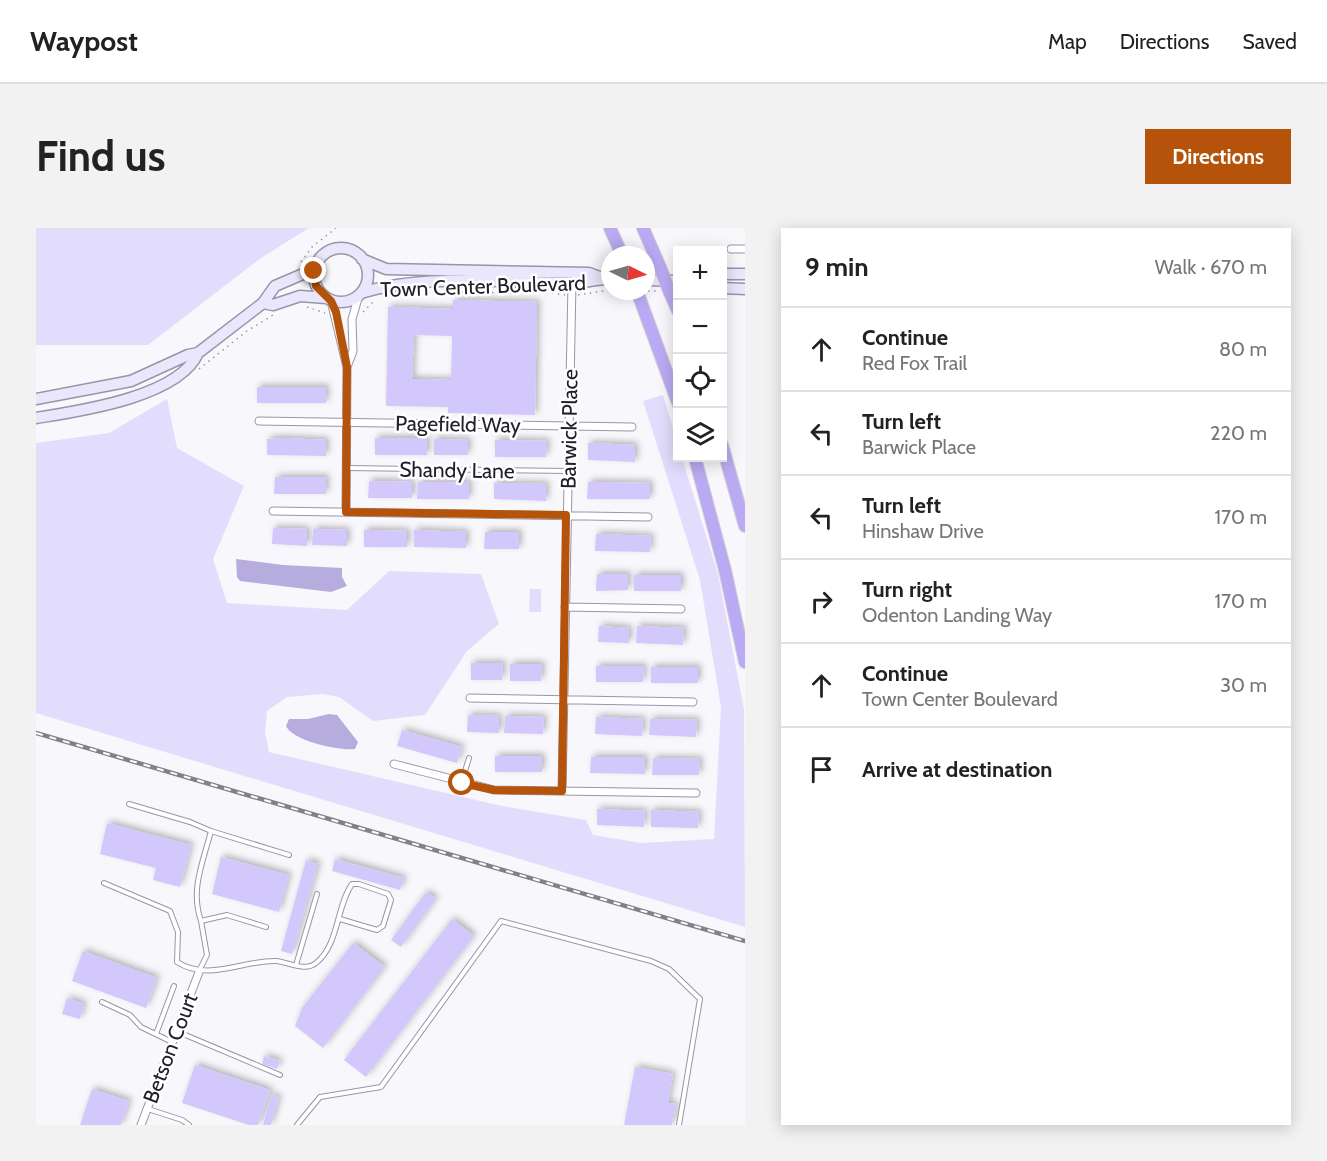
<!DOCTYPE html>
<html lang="en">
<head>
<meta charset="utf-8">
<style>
  body { margin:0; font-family:Cabin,sans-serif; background:#f2f2f2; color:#222 }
  .controls { position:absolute; right:18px; top:18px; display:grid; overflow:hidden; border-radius:0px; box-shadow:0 3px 15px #0003 }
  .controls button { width:54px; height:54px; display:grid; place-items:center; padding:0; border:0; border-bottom:2px solid #e0e0e0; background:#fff; color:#222; font:30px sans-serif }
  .compass { position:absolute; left:565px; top:18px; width:54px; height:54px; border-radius:50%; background:#fff; box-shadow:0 3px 15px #0003; rotate:95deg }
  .stop { position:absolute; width:18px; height:18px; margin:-14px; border:4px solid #b45309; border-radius:50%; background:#fff }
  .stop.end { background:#b45309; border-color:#fff; box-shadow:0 2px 6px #0008 }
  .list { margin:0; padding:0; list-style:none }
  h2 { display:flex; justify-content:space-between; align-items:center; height:78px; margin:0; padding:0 24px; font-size:26px }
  h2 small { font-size:20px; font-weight:400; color:#767676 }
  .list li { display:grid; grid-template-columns:39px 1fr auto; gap:18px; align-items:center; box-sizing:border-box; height:84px; padding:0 24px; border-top:2px solid #e0e0e0 }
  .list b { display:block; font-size:22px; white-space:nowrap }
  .list p { margin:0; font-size:20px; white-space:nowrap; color:#767676 }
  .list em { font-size:20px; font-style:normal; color:#767676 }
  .icon { flex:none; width:33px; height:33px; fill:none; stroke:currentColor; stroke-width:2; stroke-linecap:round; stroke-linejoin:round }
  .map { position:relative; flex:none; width:709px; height:897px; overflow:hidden; border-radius:0px }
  header { display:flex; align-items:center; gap:36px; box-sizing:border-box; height:84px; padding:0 30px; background:#fff; border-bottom:2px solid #e0e0e0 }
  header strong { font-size:28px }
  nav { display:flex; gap:33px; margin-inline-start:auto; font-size:21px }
  .intro { display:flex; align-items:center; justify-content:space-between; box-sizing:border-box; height:144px; padding:0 36px }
  h1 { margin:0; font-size:42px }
  .button { padding:15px 27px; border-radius:0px; background:#b45309; color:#fff; font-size:21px; font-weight:700 }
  main { display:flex; gap:36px; padding:0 36px }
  aside { flex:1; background:#fff; border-radius:0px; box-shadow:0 3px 15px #0003 }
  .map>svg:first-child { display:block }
  .green { fill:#e3ddfd }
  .water { fill:#b6acde }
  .building { fill:#d2c8fb; fill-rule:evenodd; filter:url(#shadow) }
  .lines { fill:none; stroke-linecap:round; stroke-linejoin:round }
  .lane-casing { stroke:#9895a8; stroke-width:6 }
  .street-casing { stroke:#9895a8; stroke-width:9 }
  .secondary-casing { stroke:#9895a8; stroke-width:13 }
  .highway-casing { stroke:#d3d2d4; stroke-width:14 }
  .path { stroke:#9a999f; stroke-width:1.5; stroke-dasharray:1.5 4.5; stroke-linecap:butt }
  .lane { stroke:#fff; stroke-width:4 }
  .street { stroke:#fff; stroke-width:7 }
  .secondary { stroke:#eae6fb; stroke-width:10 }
  .highway { stroke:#baaaf3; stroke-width:12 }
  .rail-casing { stroke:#828188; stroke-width:4.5 }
  .rail { stroke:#fff; stroke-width:2; stroke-dasharray:7; stroke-linecap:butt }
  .highway-bridge-casing { stroke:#d3d2d4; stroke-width:14; stroke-linecap:butt }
  .highway-bridge { stroke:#baaaf3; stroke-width:12 }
  .route { stroke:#b45309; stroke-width:8 }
  .labels { text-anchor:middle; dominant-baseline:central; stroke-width:5; stroke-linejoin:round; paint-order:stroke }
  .street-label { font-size:21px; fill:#212028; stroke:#fff }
</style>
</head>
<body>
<header>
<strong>Waypost</strong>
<nav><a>Map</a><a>Directions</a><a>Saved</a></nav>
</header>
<div class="intro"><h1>Find us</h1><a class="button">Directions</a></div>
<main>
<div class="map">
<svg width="709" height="897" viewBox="0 0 709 897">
  <defs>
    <filter id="shadow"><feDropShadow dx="3" dy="-3" stdDeviation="3" flood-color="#0004"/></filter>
  </defs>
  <rect width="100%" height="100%" fill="#f8f7fc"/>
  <path class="green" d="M0,0H273L225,30L112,117H0Z
    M627,167L641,213L642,230H646L682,346L708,481L709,699L0,485V215L73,205L131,171L141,220L208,258L177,331L191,375L311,382L353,343L445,346L463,396L431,423L389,487L337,493L303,469L287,466L251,469L231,483L229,504L233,524L466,578L550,592L557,607L606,615L678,611L685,479L664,352L607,173Z
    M494,361H505V384H493Z"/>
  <path class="water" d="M200,331L247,337L306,340V349L311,358L295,364L204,353L201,349Z
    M293,486L301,487L322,514L319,521C303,523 257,513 250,498L253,491H272Z"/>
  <path class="building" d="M417,72L501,74L499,187L412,185V179L350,178L352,79L417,81ZM378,107L416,108L415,152L376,151Z
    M221,159H290V175H221Z
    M248,210L290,212V228L231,227V211Z
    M339,210H391V227H339Z
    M398,211L432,212V227H398Z
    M459,212L511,213L510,229H459Z
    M552,215L599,217V234L552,232Z
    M239,249H290V266H238Z
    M333,253L376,254V270H332Z
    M382,254H433V271H381Z
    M552,254L614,255V271H551Z
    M458,255L510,256V273L458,271Z
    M237,300L271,301V318L236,316Z
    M277,301L311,302V318L276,317Z
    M328,302L371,303V319H328Z
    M378,302L430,304V320L378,319Z
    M449,304H483V321H448Z
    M560,306L615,308L614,324L559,323Z
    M561,346H592V362L560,363Z
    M598,347H645V363H598Z
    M563,398L593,400V415L562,414Z
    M601,398L648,400L647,417L600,415Z
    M435,435H467L466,452H435Z
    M474,436H506L505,453H474Z
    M560,438H608L607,454H560Z
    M615,439H662V455H615Z
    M432,487L463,488V505L431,504Z
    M469,488L508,489L507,506L468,505Z
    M560,489L607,491L606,508L559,506Z
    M614,491L661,492L660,509L613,507Z
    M366,502L426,519L421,535L361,518Z
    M459,528H506V544H459Z
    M555,529H609V546L554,545Z
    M617,530L664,531L663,547H616Z
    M561,581L609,583L608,599L561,597Z
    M615,582L663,584L662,600L615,599Z
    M71,595L155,617L144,659L117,652L120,640L64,626Z
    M185,629L253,647L243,684L176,666Z
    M299,631L368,650L364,662L296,643Z
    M270,632L282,636L256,726L245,723Z
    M390,664L400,671L365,719L355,712Z
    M416,691L438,708L330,849L308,832Z
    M317,715L349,739L287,820L259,798L266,780Z
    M47,723L121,750L110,780L36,753Z
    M31,770L48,776L44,791L26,786Z
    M228,828L244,833L241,841L226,836Z
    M159,837L234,862L222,897H213L146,875Z
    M599,839L637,846L632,875L640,876L636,897H588Z
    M56,861L93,873L85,897H44Z
    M235,867L243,869L235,897H227Z"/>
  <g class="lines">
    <defs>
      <path id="lane" d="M311,240L532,243
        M426,553L433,530
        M93,576L154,594L175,603
        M68,655L134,683L142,704L141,734C172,754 207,732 240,733C252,734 269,744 280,735C303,717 300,679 316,656H323L352,666L355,672L347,698L341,702L304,691
        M165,693C154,662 167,634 175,603L253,627
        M260,737L281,666
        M163,743L171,727L165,693L191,687L230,699
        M66,774L94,787L105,799L136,814
        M140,803L244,847
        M120,806L138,758
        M112,881L146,892L153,897
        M261,897L284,869L345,859L465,693L615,733L633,741L664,771L643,897"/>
      <path id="street" d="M695,21H709
        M295,73L311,139L317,123L316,91L323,67
        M223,193L596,199
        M237,283L612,289
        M310,283L311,139
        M529,379L645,381
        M434,470L657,474
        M358,536L458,562L660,565
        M526,563L536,55
        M105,897L163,744"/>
      <path id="secondary" d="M278 47a27 27 0 1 1 54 0a27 27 0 1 1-54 0Z
        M326,31L350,41L553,45L569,51
        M686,46H709
        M610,52L642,53
        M686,60L709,61
        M325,65C385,46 469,54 533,55C547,55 560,51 574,51
        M227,75L237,77L264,68L290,70
        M0,171L95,153L152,127L162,125L227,75L239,58L267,46L280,35
        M0,190C43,183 143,169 162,125"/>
      <path id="highway" d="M574,0L586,27
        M607,0L624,39
        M601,63L642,175
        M634,65L642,83
        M686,217L709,298
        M659,230L689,342L709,434"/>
    </defs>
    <use href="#lane" class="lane-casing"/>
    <use href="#street" class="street-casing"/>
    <use href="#secondary" class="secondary-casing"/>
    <use href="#highway" class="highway-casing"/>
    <path class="path" d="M265,34L276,19L300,0
      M612,63H623
      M390,64L505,65
      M516,65L529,67
      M542,67L574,62
      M271,79L289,85
      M327,84L338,73
      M163,141L211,103L237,87"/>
    <use href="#lane" class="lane"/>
    <use href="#street" class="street"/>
    <use href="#secondary" class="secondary"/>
    <use href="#highway" class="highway"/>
    <defs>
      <path id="rail" d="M0,505L709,713"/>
    </defs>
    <use href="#rail" class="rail-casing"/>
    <use href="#rail" class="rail"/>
    <defs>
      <path id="highway-bridge" d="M624,39L634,65"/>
    </defs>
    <use href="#highway-bridge" class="highway-bridge-casing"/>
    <use href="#highway-bridge" class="highway-bridge"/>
  </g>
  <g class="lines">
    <path class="route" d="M278,43L280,58L295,73L300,84L311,139L310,284L530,287L526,563L458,562L426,555"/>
  </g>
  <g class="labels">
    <g class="street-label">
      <text transform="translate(447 58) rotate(-2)">Town Center Boulevard</text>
      <text transform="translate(422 196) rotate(1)">Pagefield Way</text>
      <text transform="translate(533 201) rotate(-89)">Barwick Place</text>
      <text transform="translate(421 242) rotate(1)">Shandy Lane</text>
      <text transform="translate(134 820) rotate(-69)">Betson Court</text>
    </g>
  </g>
</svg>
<div class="controls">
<button>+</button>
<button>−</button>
<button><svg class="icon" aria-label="locate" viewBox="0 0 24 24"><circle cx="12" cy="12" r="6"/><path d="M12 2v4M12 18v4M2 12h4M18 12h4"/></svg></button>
<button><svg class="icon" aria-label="layers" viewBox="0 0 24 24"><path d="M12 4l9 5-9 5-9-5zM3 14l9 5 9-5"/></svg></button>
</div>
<svg class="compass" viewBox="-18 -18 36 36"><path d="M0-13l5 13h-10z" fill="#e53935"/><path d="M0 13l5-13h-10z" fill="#767676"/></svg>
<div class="stop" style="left:426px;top:555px"></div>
<div class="stop end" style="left:278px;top:43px"></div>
</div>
<aside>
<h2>9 min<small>Walk · 670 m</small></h2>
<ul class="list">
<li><svg class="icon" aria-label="ahead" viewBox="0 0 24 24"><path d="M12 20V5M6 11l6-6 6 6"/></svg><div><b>Continue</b><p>Red Fox Trail</p></div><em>80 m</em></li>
<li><svg class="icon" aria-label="left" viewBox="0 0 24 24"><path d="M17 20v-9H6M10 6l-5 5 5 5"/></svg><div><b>Turn left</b><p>Barwick Place</p></div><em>220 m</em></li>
<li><svg class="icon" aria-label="left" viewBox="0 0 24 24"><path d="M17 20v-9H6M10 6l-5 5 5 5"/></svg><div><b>Turn left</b><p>Hinshaw Drive</p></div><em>170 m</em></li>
<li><svg class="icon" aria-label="right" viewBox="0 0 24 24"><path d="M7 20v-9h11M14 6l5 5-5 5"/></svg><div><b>Turn right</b><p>Odenton Landing Way</p></div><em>170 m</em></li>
<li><svg class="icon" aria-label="ahead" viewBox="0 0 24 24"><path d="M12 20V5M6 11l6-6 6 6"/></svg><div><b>Continue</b><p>Town Center Boulevard</p></div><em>30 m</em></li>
<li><svg class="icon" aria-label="arrive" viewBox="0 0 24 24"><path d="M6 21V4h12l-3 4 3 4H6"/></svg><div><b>Arrive at destination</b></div></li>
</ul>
</aside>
</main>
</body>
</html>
